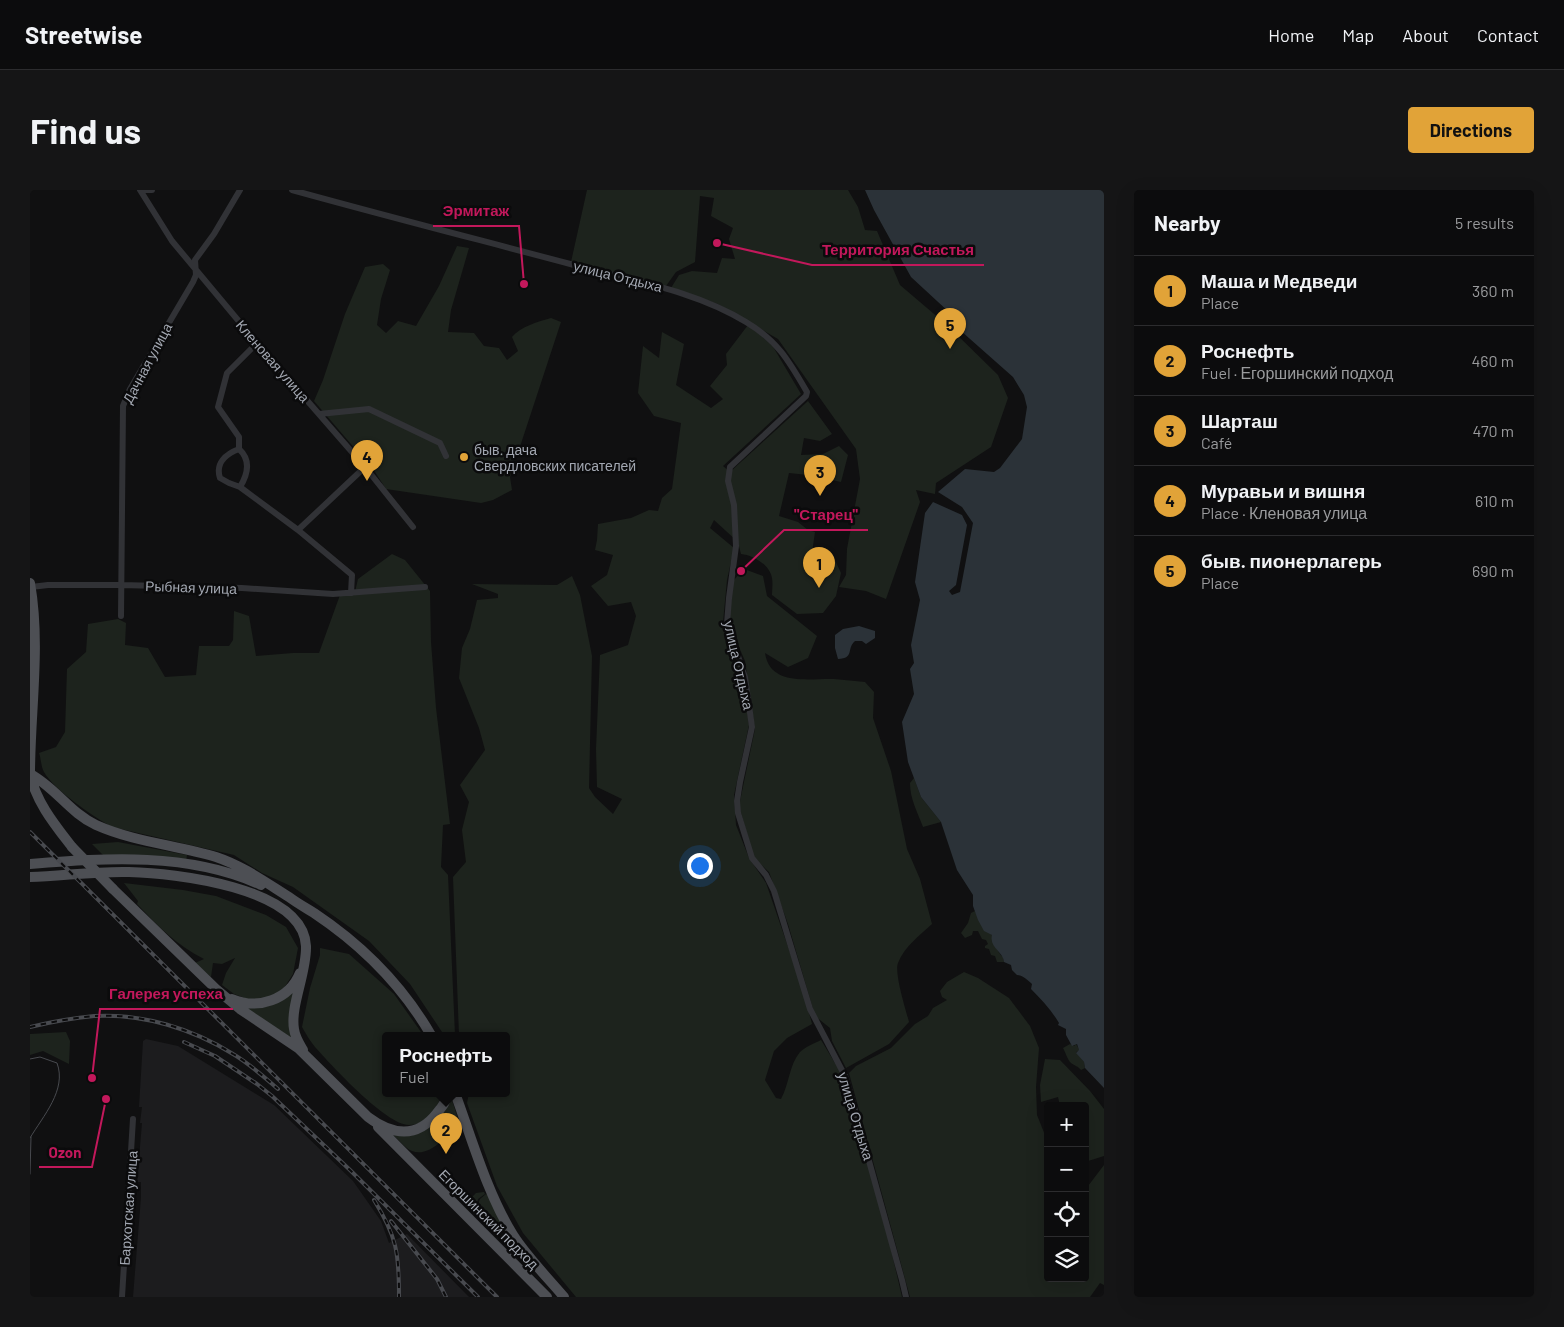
<!DOCTYPE html>
<html lang="en">
<head>
<meta charset="utf-8">
<style>
  body { margin:0; font-family:Barlow,sans-serif; background:#151516; color:#f1f3f6 }
  .controls { position:absolute; right:15px; bottom:15px; display:grid; overflow:hidden; border-radius:5px; box-shadow:0 5px 20px #0002 }
  .controls button { width:45px; height:45px; display:grid; place-items:center; padding:0; border:0; border-bottom:1px solid #2c2c2e; background:#0c0c0d; color:#f1f3f6; font:25px sans-serif }
  .you { position:absolute; left:669px; top:675px; width:18px; height:18px; margin:-12px; border:4px solid #fff; border-radius:50%; background:#1a73e8; box-shadow:0 0 0 8px #1a73e833 }
  .badge { display:grid; place-items:center; width:32px; height:32px; border-radius:50%; background:#e1a338; color:#111; font-size:16px; font-weight:700 }
  .pin { position:absolute; translate:-50% -41px; filter:drop-shadow(0 1px 2px #0008) }
  .pin::after { content:''; position:absolute; top:26px; width:18px; height:15px; background:inherit; clip-path:polygon(0 0,100% 0,50% 100%) }
  .popup { position:absolute; left:352px; top:842px; width:128px; height:65px; box-sizing:border-box; display:grid; place-content:center; border-radius:5px; background:#0c0c0d; filter:drop-shadow(0 1px 4px #0005); font-size:16px; white-space:nowrap; color:#9a9b9d }
  .popup b { font-size:19px; color:#f1f3f6 }
  .popup::after { content:''; position:absolute; left:50%; top:100%; margin-left:-10px; border:10px solid transparent; border-top-color:#0c0c0d }
  .list { margin:0; padding:0; list-style:none }
  h2 { display:flex; justify-content:space-between; align-items:center; height:65px; margin:0; padding:0 20px; font-size:21px }
  h2 small { font-size:16px; font-weight:400; color:#9a9b9d }
  .list li { display:grid; grid-template-columns:32px 1fr auto; gap:15px; align-items:center; box-sizing:border-box; height:70px; padding:0 20px; border-top:1px solid #2c2c2e }
  .list b { display:block; font-size:19px; white-space:nowrap }
  .list p { margin:0; font-size:16px; white-space:nowrap; color:#9a9b9d }
  .list em { font-size:16px; font-style:normal; color:#9a9b9d }
  .icon { flex:none; width:28px; height:28px; fill:none; stroke:currentColor; stroke-width:2; stroke-linecap:round; stroke-linejoin:round }
  .map { position:relative; flex:none; width:1074px; height:1107px; overflow:hidden; border-radius:5px }
  header { display:flex; align-items:center; gap:30px; box-sizing:border-box; height:70px; padding:0 25px; background:#0c0c0d; border-bottom:1px solid #2c2c2e }
  header strong { font-size:24px }
  nav { display:flex; gap:28px; margin-inline-start:auto; font-size:18px }
  .intro { display:flex; align-items:center; justify-content:space-between; box-sizing:border-box; height:120px; padding:0 30px }
  h1 { margin:0; font-size:35px }
  .button { padding:12px 22px; border-radius:5px; background:#e1a338; color:#111; font-size:18px; font-weight:700 }
  main { display:flex; gap:30px; padding:0 30px }
  aside { flex:1; background:#0c0c0d; border-radius:5px; box-shadow:0 5px 20px #0002 }
  .map>svg:first-child { display:block }
  .built { fill:#1c1c1e }
  .green { fill:#1d231d }
  .water { fill:#2b3238 }
  .lines { fill:none; stroke-linecap:round; stroke-linejoin:round }
  .street { stroke:#313236; stroke-width:6 }
  .primary { stroke:#4d4f54; stroke-width:10 }
  .tram { stroke:#484a4f; stroke-width:1 }
  .rail-casing { stroke:#484a4f; stroke-width:4 }
  .rail { stroke:#0b0b0c; stroke-width:2; stroke-dasharray:5.5; stroke-linecap:butt }
  .primary-bridge { stroke:#4d4f54; stroke-width:10 }
  .poi-dot { fill:#e1a338; stroke:#0b0b0c; stroke-width:2 }
  .labels { text-anchor:middle; dominant-baseline:central; stroke-width:5; stroke-linejoin:round; paint-order:stroke }
  .street-label { font-size:14px; fill:#a2a7b1; stroke:#0b0b0c }
  .poi-label { font-size:14px; fill:#a2a7b1; stroke:#0b0b0c; text-anchor:start }
  .leader { fill:none; stroke:#c2185b; stroke-width:2 }
  .callout-dot { fill:#c2185b; stroke:#0b0b0c; stroke-width:2 }
  .callout-label { font-size:15px; text-anchor:middle; font-weight:bold; fill:#c2185b; stroke:#0b0b0c; stroke-width:5; stroke-linejoin:round; paint-order:stroke }
</style>
</head>
<body>
<header>
<strong>Streetwise</strong>
<nav><a>Home</a><a>Map</a><a>About</a><a>Contact</a></nav>
</header>
<div class="intro"><h1>Find us</h1><a class="button">Directions</a></div>
<main>
<div class="map">
<svg width="1074" height="1107" viewBox="0 0 1074 1107">
  <rect width="100%" height="100%" fill="#101011"/>
  <path class="built" d="M116,849L148,856L244,915L323,991L351,1031L359,1053L377,1044L439,1107H103L111,1007V992H107L112,933H110L112,917H109L113,851Z"/>
  <path class="green" d="M557,0H818L828,17L835,40L847,41L870,95L917,135L968,185L978,208L961,257L906,293L905,304L886,300L890,312L856,409L836,401L809,397L816,385L817,359L830,289L826,259L748,149L688,114L641,98L649,85L662,81L687,83L692,68L705,69L699,49L703,38L681,26L684,8L670,6L665,72L646,82L636,96L541,72Z
    M427,56L439,58L421,120L418,142L444,143L454,156L469,158L477,170L488,161L482,147C491,136 508,132 521,128L531,132L480,287L482,300L463,310L451,313L356,299L345,282L284,211L293,190L315,124L335,77L353,74L360,80L351,109L347,135L356,143L368,131L386,136L409,96Z
    M718,135L742,155L771,204L693,276L700,282L778,211L802,244L790,251L774,248L771,265L793,264L809,256L818,265L811,292L778,285L759,283L749,326L768,332L778,340L785,342L782,363L803,366L811,383L806,406L793,423L767,424L742,405C742,400 743,394 742,388C740,375 723,365 711,364L708,352L684,330L680,338L704,358L697,390L693,432L713,486L719,535L704,605L706,635L719,668L736,693L774,803L782,834L757,848L744,861L735,890L746,908L751,909C759,895 759,875 770,862C775,857 785,853 791,850L811,883L852,1021L872,1107H546L493,1043L467,996L437,913L439,903H476V845H429L423,687L436,672L432,640L439,612L430,595L455,560L449,538L429,488L432,458L440,439L447,410L468,408V404L442,394L527,395L542,386L550,405L562,466L559,598L565,607L583,624L592,609L567,597L566,559L570,465L598,455L606,426L601,412L578,416L561,396L577,385L583,365L565,360L567,350L568,334L601,328L619,320L628,321L632,308L642,299L651,233L624,226L608,203L613,156L629,168L632,142L654,154L646,195L681,218L693,209L680,196L697,175L696,164Z
    M362,364L375,370L400,401L401,452L406,518L420,634L413,635L411,677L418,685L425,845H414L380,794L339,751L263,697L232,683L204,665L82,637C64,627 24,600 14,582C11,577 11,568 9,563L26,557L35,542L37,479L56,462L58,434L88,429L96,433L95,455L118,458L135,487L166,485L169,456H199L203,450L204,421L219,426L226,466L263,463H289L310,405L325,402L328,389Z
    M714,379L733,386L737,406L787,446L778,468L758,477L735,463C740,497 780,488 804,489C814,490 825,491 835,492L844,502L843,528L861,581L877,659L890,689L902,734C890,745 874,757 868,773C864,783 876,820 879,832L859,854L816,878L802,851L800,838L785,826L758,734L739,682L724,668L709,616L725,539L715,471L699,434L703,391Z
    M884,588L891,607L911,632L893,637C887,621 880,609 880,593Z
    M88,652L157,665L156,672L75,667L62,654Z
    M94,693L153,700L186,706L236,725L256,737L268,758L263,784L254,798L239,808L223,811L204,804L192,795L196,783L205,768L192,774L183,773L181,787L165,773L174,769C146,755 128,736 107,714L108,711Z
    M945,721C949,731 956,736 962,745C966,753 966,761 973,767L974,772H967L965,766L961,765L959,759L955,758V756L958,754L956,750L952,749L948,741H943L942,745L935,748L931,743L938,733L941,723Z
    M290,758L319,764L364,804L391,842L393,845H356V903H412C408,918 397,935 379,935C356,935 301,875 285,857C280,851 276,844 272,837L280,798L290,765Z
    M934,782L948,788L979,808L1000,836L1009,858L1006,897L1007,925L1015,945L1018,949V1088H1055V1000L1074,975V1095L1070,1093L1060,1107H880L819,883L826,876L861,858L885,834L898,826L903,818L917,810L912,807L910,801L917,792Z
    M266,791L264,828L269,853L194,804L228,814Z
    M36,842L40,851L39,874L13,861L0,865V844Z
    M1040,854L1044,856L1046,854L1050,861L1046,862L1054,872L1055,878L1051,880C1048,876 1045,876 1041,873C1037,869 1036,863 1033,858Z
    M1015,869L1030,870L1060,901L1074,919V966L1055,972V916H1030L1028,907L1011,912L1010,895Z
    M421,907L430,935L429,941C414,946 399,968 382,961C375,958 369,950 363,945L382,944Z
    M454,1002L455,1004L448,1009L446,1019L450,1009L456,1004L458,1005L495,1069H490L455,1032L454,1034L438,1018L437,1012L446,1003Z"/>
  <path class="water" d="M835,0H1074V898L1055,878L1054,872L1046,863L1049,860L1047,854L1042,856L1036,845V839L1028,835L1029,833C1022,821 1011,809 1001,799L1002,794C998,790 992,785 987,785L982,780L981,775L974,772C973,761 959,758 962,745L954,741L948,730L943,716V705L927,680L911,632L891,607L878,572L872,532L884,504L880,479L884,473L881,455L890,410L885,392L895,323L903,312L932,325L937,335L926,395L919,401L922,405L930,402L943,333L932,317L908,302L935,279L964,282L970,278L992,249L997,217L994,205L983,187L931,141L920,123L881,87L844,20Z
    M829,436L845,441V448L836,454L832,451H825C816,459 825,468 808,469L805,458V445L813,439Z"/>
  <g class="lines">
    <path class="street" d="M110,0L142,51L227,153L335,277L383,337
      M112,0H122
      M262,0C356,26 450,50 544,75C602,91 664,100 716,132C748,151 759,171 777,202L776,206L700,277L698,291L704,315L706,356L699,408L697,434L715,487L722,537L710,592L707,611L708,623L722,668L736,685L744,701L780,819L816,888L872,1090L876,1107
      M289,224L339,219L410,253L416,266
      M209,259C196,264 185,273 190,288L199,293L210,297L268,340L322,385L321,403
      M210,297C218,284 221,270 209,259V247L188,217L197,183L227,153
      M268,340L335,277
      M1,397L18,395H91L212,398L303,404L395,397
      M91,426L93,216L100,199L163,92L166,85L165,70L184,44L210,0
      M92,1107L103,929"/>
    <path class="primary" d="M0,393C11,456 0,521 0,584C6,612 25,635 42,657
      M0,584C25,597 40,623 66,635C104,652 147,655 186,667C213,676 235,692 259,707C267,713 276,718 284,723C332,755 372,795 401,845
      M0,674C77,668 159,662 231,695
      M0,687C33,686 66,681 99,682C144,683 273,697 276,756C277,782 260,816 264,839C265,847 269,853 273,860
      M83,699L186,799L210,819L268,858L338,927C362,945 387,949 407,923C412,917 417,911 418,903
      M202,809C228,820 259,810 270,783
      M425,903C442,949 457,1003 483,1045C497,1067 517,1087 534,1107
      M348,937L517,1107"/>
    <path class="tram" d="M0,869L10,867L27,873C37,900 13,926 0,948
      M0,984L1,947"/>
    <defs>
      <path id="rail" d="M0,642L467,1107
        M0,837C21,832 43,828 64,826C112,823 163,839 203,864C220,874 234,887 248,899
        M154,852L185,866L227,894L242,906L320,980L448,1107
        M344,1010C367,1047 369,1063 369,1107
        M361,1031L407,1089L416,1107"/>
    </defs>
    <use href="#rail" class="rail-casing"/>
    <use href="#rail" class="rail"/>
    <path class="primary-bridge" d="M42,657L83,699"/>
  </g>
  <circle class="poi-dot" cx="434" cy="267" r="5"/>
  <g class="labels">
    <g class="street-label">
      <text transform="translate(588 86) rotate(14)">улица Отдыха</text>
      <text transform="translate(243 171) rotate(49)">Кленовая улица</text>
      <text transform="translate(117 173) rotate(-62)">Дачная улица</text>
      <text transform="translate(161 397) rotate(2)">Рыбная улица</text>
      <text transform="translate(709 475) rotate(77)">улица Отдыха</text>
      <text transform="translate(826 926) rotate(73)">улица Отдыха</text>
      <text transform="translate(98 1018) rotate(-86)">Бархотская улица</text>
      <text transform="translate(459 1029) rotate(45)">Егоршинский подход</text>
    </g>
    <g class="poi-label">
      <text x="444" y="259">быв. дача<tspan x="444" dy="16">Свердловских писателей</tspan></text>
    </g>
  </g>
  <path class="leader" d="M494 94L489 36H403M687 53L782 75H954M711 381L754 340H838M62 888L70 819H203M76 909L62 977H9"/>
  <g class="callout-dot">
    <circle cx="494" cy="94" r="5"/>
    <circle cx="687" cy="53" r="5"/>
    <circle cx="711" cy="381" r="5"/>
    <circle cx="62" cy="888" r="5"/>
    <circle cx="76" cy="909" r="5"/>
  </g>
  <g class="callout-label">
    <text x="446" y="26">Эрмитаж</text>
    <text x="868" y="65">Территория Счастья</text>
    <text x="796" y="330">"Старец"</text>
    <text x="136" y="809">Галерея успеха</text>
    <text x="35" y="968">Ozon</text>
  </g>
</svg>
<div class="controls">
<button>+</button>
<button>−</button>
<button><svg class="icon" aria-label="locate" viewBox="0 0 24 24"><circle cx="12" cy="12" r="6"/><path d="M12 2v4M12 18v4M2 12h4M18 12h4"/></svg></button>
<button><svg class="icon" aria-label="layers" viewBox="0 0 24 24"><path d="M12 4l9 5-9 5-9-5zM3 14l9 5 9-5"/></svg></button>
</div>
<div class="you"></div>
<div class="pin badge" style="left:789px;top:398px">1</div>
<div class="pin badge" style="left:416px;top:964px">2</div>
<div class="popup"><b>Роснефть</b>Fuel</div>
<div class="pin badge" style="left:790px;top:306px">3</div>
<div class="pin badge" style="left:337px;top:291px">4</div>
<div class="pin badge" style="left:920px;top:159px">5</div>
</div>
<aside>
<h2>Nearby<small>5 results</small></h2>
<ul class="list">
<li><span class="badge">1</span><div><b>Маша и Медведи</b><p>Place</p></div><em>360 m</em></li>
<li><span class="badge">2</span><div><b>Роснефть</b><p>Fuel · Егоршинский подход</p></div><em>460 m</em></li>
<li><span class="badge">3</span><div><b>Шарташ</b><p>Café</p></div><em>470 m</em></li>
<li><span class="badge">4</span><div><b>Муравьи и вишня</b><p>Place · Кленовая улица</p></div><em>610 m</em></li>
<li><span class="badge">5</span><div><b>быв. пионерлагерь</b><p>Place</p></div><em>690 m</em></li>
</ul>
</aside>
</main>
</body>
</html>
